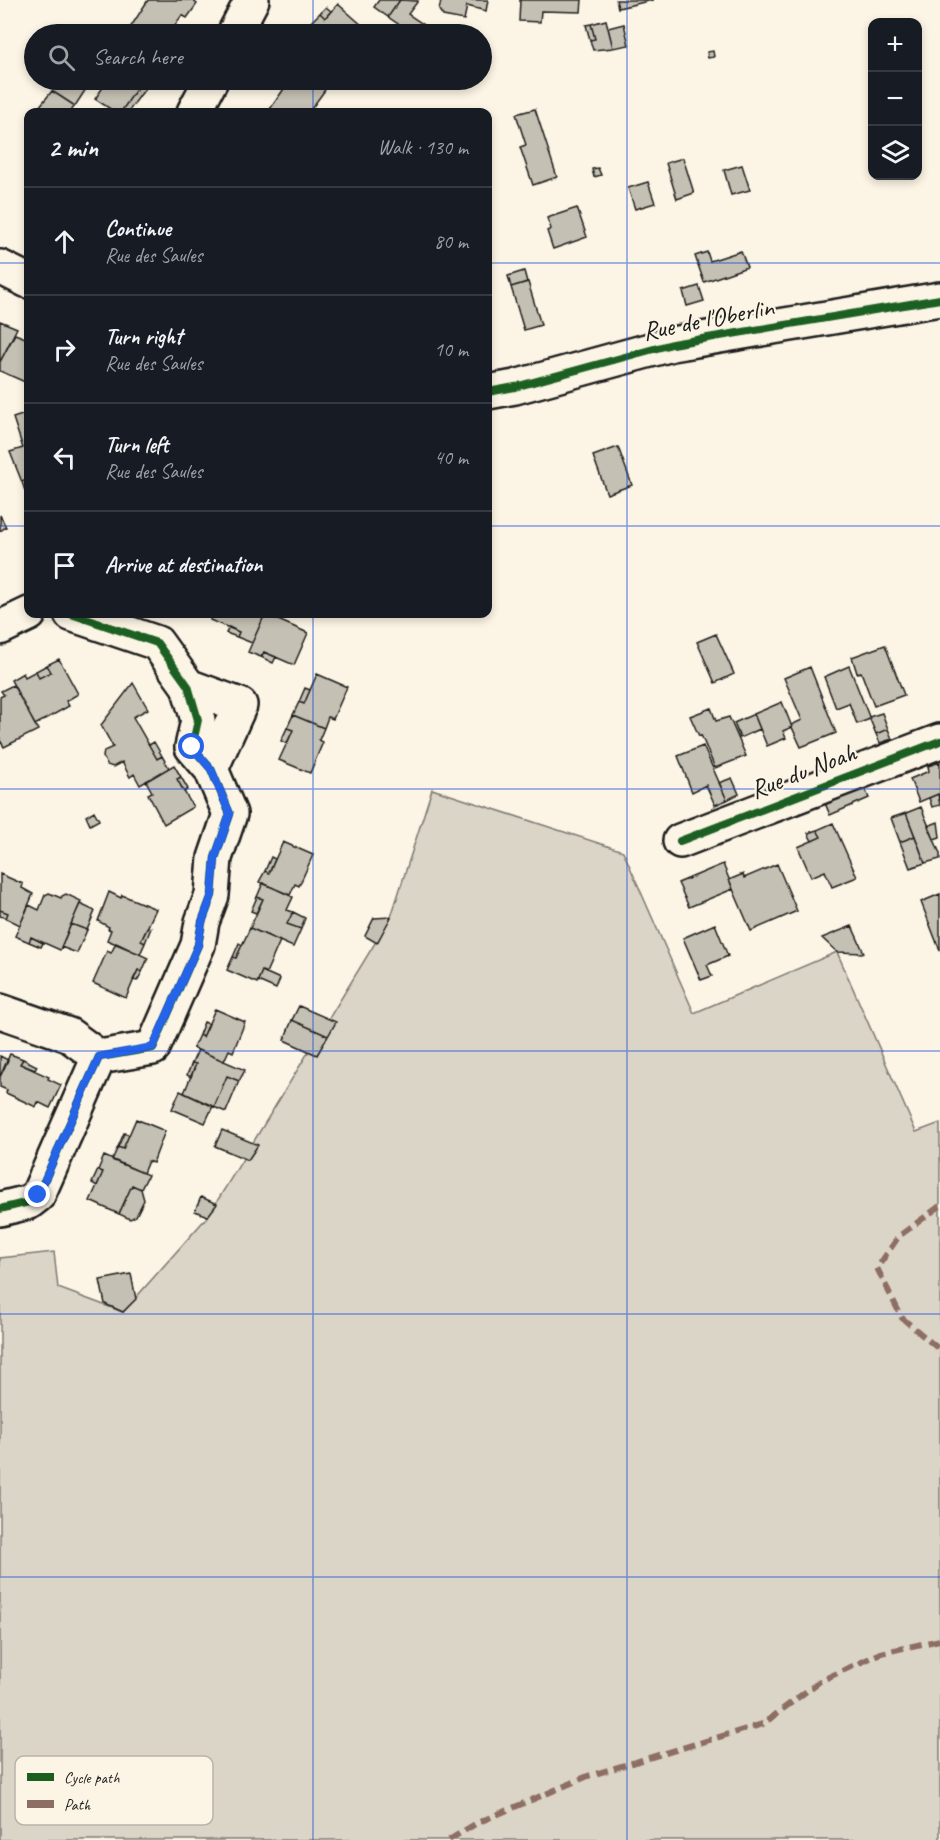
<!DOCTYPE html>
<html lang="en">
<head>
<meta charset="utf-8">
<style>
  body { margin:0; font-family:Caveat,sans-serif; background:#20242c; color:#f1f3f6 }
  .controls { position:absolute; right:18px; top:18px; display:grid; overflow:hidden; border-radius:12px; box-shadow:0 3px 9px #0003 }
  .controls button { width:54px; height:54px; display:grid; place-items:center; padding:0; border:0; border-bottom:2px solid #363941; background:#171b24; color:#f1f3f6; font:30px sans-serif }
  .stop { position:absolute; width:18px; height:18px; margin:-14px; border:4px solid #2563eb; border-radius:50%; background:#fff }
  .stop.end { background:#2563eb; border-color:#fff; box-shadow:0 2px 6px #0008 }
  .list { margin:0; padding:0; list-style:none }
  h2 { display:flex; justify-content:space-between; align-items:center; height:78px; margin:0; padding:0 24px; font-size:26px }
  h2 small { font-size:20px; font-weight:400; color:#9ea1a6 }
  .list li { display:grid; grid-template-columns:39px 1fr auto; gap:18px; align-items:center; box-sizing:border-box; height:108px; padding:0 24px; border-top:2px solid #363941 }
  .list b { display:block; font-size:22px; white-space:nowrap }
  .list p { margin:0; font-size:20px; white-space:nowrap; color:#9ea1a6 }
  .list em { font-size:20px; font-style:normal; color:#9ea1a6 }
  .icon { flex:none; width:33px; height:33px; fill:none; stroke:currentColor; stroke-width:2; stroke-linecap:round; stroke-linejoin:round }
  .map { position:relative; flex:none; width:940px; height:1840px; overflow:hidden }
  .search { position:absolute; background:#171b24; box-shadow:0 3px 9px #0003; left:24px; top:24px; width:468px; height:66px; display:flex; align-items:center; gap:15px; box-sizing:border-box; padding:0 21px; border-radius:33px; color:#9ea1a6; font-size:22px }
  .panel { position:absolute; background:#171b24; box-shadow:0 3px 9px #0003; left:24px; top:108px; width:468px; height:510px; border-radius:12px }
  .map>svg:first-child { display:block }
  .green { fill:#dbd5c8; stroke:#7c7872; stroke-width:1.5 }
  .building { fill:#c4c0b3; stroke:#1c1c1c; stroke-width:1.5 }
  .lines { fill:none; stroke-linecap:round; stroke-linejoin:round }
  .minor-casing { stroke:#1c1c1c; stroke-width:38 }
  .minor { stroke:#fcf5e5; stroke-width:33 }
  .quiet { stroke:#8d6e63; stroke-width:6; stroke-dasharray:12 6; stroke-linecap:butt }
  .cycleway-casing { stroke:#fcf5e5; stroke-width:11 }
  .cycleway { stroke:#1b5e20; stroke-width:8 }
  .route { stroke:#2563eb; stroke-width:8 }
  .grid { fill:none; stroke:#1d4ed8; stroke-width:1.5; stroke-opacity:0.55 }
  .labels { text-anchor:middle; dominant-baseline:central; stroke-width:4.5; stroke-linejoin:round; paint-order:stroke }
  .street-label { font-size:26px; fill:#1c1c1c; stroke:#fcf5e5 }
  .key { fill:#fcf5e5; stroke:#b9b4a9; stroke-width:1.5 }
  .key-label { font-size:16px; fill:#1c1c1c }
</style>
</head>
<body>
<div class="map">
<svg width="940" height="1840" viewBox="0 0 940 1840">
  <rect width="100%" height="100%" fill="#fcf5e5"/>
  <filter id="ink" filterUnits="userSpaceOnUse"><feTurbulence type="fractalNoise" baseFrequency=".0167" numOctaves="2"/><feDisplacementMap in="SourceGraphic" scale="12" xChannelSelector="R" yChannelSelector="G"/><feConvolveMatrix kernelMatrix="1 2 1 2 8 2 1 2 1" color-interpolation-filters="sRGB"/></filter>
  <g filter="url(#ink)">
    <path class="green" d="M432,789L623,851L694,1013L837,952L916,1132L940,1123V1840H0V1258L54,1252L58,1288L123,1312L208,1216L391,917Z"/>
    <path class="building" d="M148,0H192L197,4L187,18L182,15L169,34H140L130,28Z
      M379,0H400L388,17L374,7Z
      M400,0L418,1L408,14L430,29L426,34H413L388,17Z
      M437,0H488L486,11L467,6L464,20L443,16L439,10L441,1Z
      M520,0H582L581,12L541,11L540,22L519,21Z
      M616,0H653L618,8Z
      M338,4L364,27L356,34H299L320,13L325,18Z
      M326,7L331,11L325,18L320,13Z
      M606,20L613,48L593,50L590,40L595,39L591,24Z
      M591,24L595,39L590,40L586,25Z
      M624,24L629,45L613,48L608,28Z
      M713,51L714,57L708,58L707,52Z
      M61,80H72L86,89L75,106L52,91Z
      M108,80H151L147,86L141,82L121,112H115L95,99Z
      M282,80H309L325,90L309,112H268L288,83Z
      M141,82L147,86L128,112H121Z
      M52,91L75,106L70,112H48L39,107Z
      M535,109L557,177L533,185L520,147L526,145L516,114Z
      M683,158L694,193L677,199L666,163Z
      M742,165L750,190L731,195L724,170Z
      M598,168L601,175L594,177L592,169Z
      M648,182L655,203L635,209L628,188Z
      M577,208L587,237L553,249L547,231L551,229L547,218Z
      M741,251L747,267L704,282L695,256L707,252L710,261Z
      M524,271L527,282L511,287L508,276Z
      M528,282L541,325L524,330L511,287Z
      M699,286L704,301L687,306L683,291Z
      M0,321L17,328L0,362Z
      M15,334L28,339V373L25,382L0,371V362Z
      M28,413V479L22,482L10,452L23,448L13,418Z
      M618,447L632,485L607,494L593,456Z
      M28,479V500L22,482Z
      M0,515L6,527L0,531Z
      M212,614H265L252,643L237,637L239,632L210,620Z
      M265,614H278L276,619L308,633L294,665L264,652L261,657L248,652Z
      M229,627L239,632L237,637L226,633Z
      M716,634L734,674L715,683L697,642Z
      M885,645L904,695L874,706L861,672L857,673L852,657Z
      M264,652L276,657L273,663L261,657Z
      M59,659L78,694L66,701L69,706L35,725L11,680L23,673L25,677L36,671L39,678L51,672L47,665Z
      M47,665L51,672L39,678L36,671Z
      M849,666L870,719L857,724L849,703L836,708L824,677Z
      M810,667L836,733L801,747L791,725L802,720L784,678Z
      M317,674L347,687L333,719L328,717L324,728L293,715L299,702L304,704Z
      M133,683L148,709L133,717L157,759L162,756L169,768L140,785L134,774L130,777L122,762L113,767L107,765L103,757L104,751L113,747L101,725Z
      M13,685L38,730L4,747L1,742L0,743V697L4,695L1,691Z
      M305,688L310,690L304,704L299,702Z
      M782,702L792,727L783,731L786,738L767,746L754,714Z
      M711,708L716,721L729,717L746,756L715,768L701,735L699,736L690,716Z
      M882,713L888,729L876,734L869,717Z
      M754,714L760,729L740,738L734,723Z
      M293,715L324,728L319,740L323,742L310,773L279,760L293,730L287,728Z
      M287,728L293,730L287,744L281,741Z
      M888,729L892,739L880,743L876,734Z
      M154,742L162,756L157,759L149,745Z
      M703,746L727,800L715,805L706,785L692,792L678,756Z
      M940,762V801L938,794L919,802L910,779L929,771L928,766Z
      M174,765L181,777L177,779L193,807L164,824L148,794L152,792L146,781Z
      M181,777L188,789L184,792L177,779Z
      M732,778L739,794L727,800L719,783Z
      M860,778L869,798L830,815L822,796Z
      M938,794L940,805L932,807L929,798Z
      M921,807L940,854V859L925,863L906,813Z
      M94,811L99,820L90,825L86,816Z
      M906,813L915,836L900,842L891,818Z
      M938,822L940,837L934,839L928,826Z
      M833,823L857,877L832,887L825,871L811,877L798,847L821,837L817,830Z
      M817,830L821,837L812,841L808,833Z
      M915,836L925,863L910,868L900,842Z
      M283,842L313,855L299,886L295,884L290,895L259,882L265,871L269,873Z
      M271,857L275,859L269,873L265,871Z
      M723,864L733,889L689,907L678,883Z
      M777,864L797,911L751,931L729,880L743,874L744,878Z
      M0,874L23,884L22,888L33,894L20,925L6,918L8,913L0,910Z
      M263,883L293,897L287,910L293,912L287,924L301,929L293,947L250,928L263,899L257,897Z
      M109,892L121,898L122,895L156,909L141,941L145,943L140,954L107,940L111,930L108,929L109,927L98,921Z
      M49,893L61,898L62,896L66,894L81,901L60,950L31,937L29,942L15,936L29,905L39,910L45,895Z
      M940,894V951L921,902Z
      M257,897L263,899L256,913L251,911Z
      M80,904L95,911L87,930L71,924Z
      M0,910L8,913L6,918L0,916Z
      M293,912L305,918L301,929L287,924Z
      M391,917L377,943L365,936L374,918Z
      M71,924L87,930L77,953L61,947Z
      M715,924L728,956L707,965L712,976L701,980L683,938Z
      M852,926L864,953L837,952L822,938Z
      M148,927L151,928L145,943L141,941Z
      M250,928L280,941L266,973L262,971L257,983L227,970L233,957L236,958Z
      M31,937L43,943L41,947L29,942Z
      M116,943L148,958L142,972L138,970L126,998L93,983L107,951L111,953Z
      M239,943L242,945L236,958L233,957Z
      M138,970L142,972L137,981L133,980Z
      M262,971L280,979L276,989L258,981Z
      M299,1006L336,1022L328,1036L292,1020Z
      M215,1009L245,1022L233,1052L229,1050L224,1061L193,1048L199,1035L203,1037Z
      M292,1020L328,1036L317,1055L284,1040Z
      M204,1022L209,1024L203,1037L199,1035Z
      M198,1050L245,1070L239,1081L227,1076L214,1107L184,1093L196,1064L192,1063Z
      M10,1054L23,1059L20,1064L49,1077L48,1079L61,1085L50,1108L38,1102L36,1107L6,1093L7,1090L0,1087V1077Z
      M0,1056L8,1060L0,1077Z
      M23,1059L37,1066L35,1070L20,1064Z
      M192,1063L196,1064L191,1077L187,1075Z
      M227,1076L239,1081L226,1112L214,1107Z
      M180,1091L213,1106L205,1123L172,1109Z
      M136,1119L165,1131L153,1163L148,1161L143,1173L112,1160L118,1147L123,1149Z
      M222,1130L258,1145L248,1160L215,1146Z
      M124,1133L129,1135L123,1149L118,1147Z
      M104,1156L148,1175L141,1189L132,1185L119,1214L90,1201L103,1172L98,1170Z
      M98,1170L103,1172L97,1186L92,1183Z
      M132,1185L141,1189L144,1200L136,1216L130,1219L119,1214Z
      M201,1197L217,1204L208,1216L195,1211Z
      M131,1274L136,1299L123,1312L105,1304L100,1280Z"/>
    <g class="lines">
      <defs>
        <path id="minor" d="M234,34L252,0
          M194,112L211,80
          M0,267L28,281
          M488,392L515,387L672,344L940,299
          M0,628L29,614
          M188,686L240,705L211,769
          M680,841L940,741
          M0,1011L69,1035L99,1057
          M0,1209L29,1202L38,1195L99,1057L153,1048L198,945L202,922L212,895L215,858L230,814L211,769L192,747L198,720L188,686L157,643L71,614"/>
      </defs>
      <use href="#minor" class="minor-casing"/>
      <use href="#minor" class="minor"/>
      <path class="quiet" d="M940,1206L899,1236L877,1268L902,1318L940,1350
        M449,1840L477,1823L588,1776L763,1724L820,1681L881,1653L940,1640"/>
      <defs>
        <path id="cycleway" d="M488,392L515,387L672,344L940,299
          M680,841L940,741
          M0,1209L29,1202L38,1195L99,1057L153,1048L198,945L202,922L212,895L215,858L230,814L211,769L192,747L198,720L188,686L157,643L71,614"/>
      </defs>
      <use href="#cycleway" class="cycleway-casing"/>
      <use href="#cycleway" class="cycleway"/>
    </g>
  </g>
  <g class="lines" filter="url(#ink)">
    <path class="route" d="M38,1195L99,1057L153,1047L198,945L202,922L212,895L215,858L230,814L211,769L192,747"/>
  </g>
  <path class="grid" d="M313,0V34M627,0V1840M313,80V112M0,263H28M488,263H940M0,526H28M488,526H940M313,614V1840M0,789H940M0,1051H940M0,1314H940M0,1577H940"/>
  <g class="labels">
    <g class="street-label">
      <text transform="translate(708 319) rotate(-11)">Rue de l'Oberlin</text>
      <text transform="translate(803 771) rotate(-21)">Rue du Noah</text>
    </g>
  </g>
  <rect x="15" y="1756" width="198" height="69" rx="9" class="key"/>
  <rect x="27" y="1773" width="27" height="8" fill="#1b5e20"/>
  <rect x="27" y="1800" width="27" height="8" fill="#8d6e63"/>
  <g class="key-label">
    <text x="64" y="1783">Cycle path</text>
    <text x="64" y="1810">Path</text>
  </g>
</svg>
<div class="controls">
<button>+</button>
<button>−</button>
<button><svg class="icon" aria-label="layers" viewBox="0 0 24 24"><path d="M12 4l9 5-9 5-9-5zM3 14l9 5 9-5"/></svg></button>
</div>
<div class="stop" style="left:192px;top:747px"></div>
<div class="stop end" style="left:38px;top:1195px"></div>
<div class="search"><svg class="icon" aria-label="search" viewBox="0 0 24 24"><circle cx="10" cy="10" r="6"/><path d="M15 15l6 6"/></svg>Search here</div>
<section class="panel">
<h2>2 min<small>Walk · 130 m</small></h2>
<ul class="list">
<li><svg class="icon" aria-label="ahead" viewBox="0 0 24 24"><path d="M12 20V5M6 11l6-6 6 6"/></svg><div><b>Continue</b><p>Rue des Saules</p></div><em>80 m</em></li>
<li><svg class="icon" aria-label="right" viewBox="0 0 24 24"><path d="M7 20v-9h11M14 6l5 5-5 5"/></svg><div><b>Turn right</b><p>Rue des Saules</p></div><em>10 m</em></li>
<li><svg class="icon" aria-label="left" viewBox="0 0 24 24"><path d="M17 20v-9H6M10 6l-5 5 5 5"/></svg><div><b>Turn left</b><p>Rue des Saules</p></div><em>40 m</em></li>
<li><svg class="icon" aria-label="arrive" viewBox="0 0 24 24"><path d="M6 21V4h12l-3 4 3 4H6"/></svg><div><b>Arrive at destination</b></div></li>
</ul>
</section>
</div>
</body>
</html>
